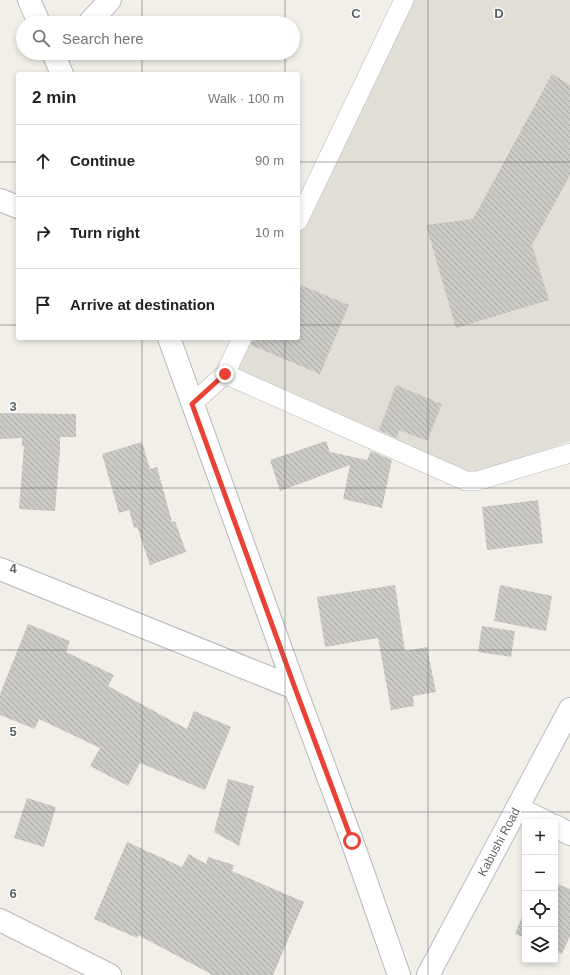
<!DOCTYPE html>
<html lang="en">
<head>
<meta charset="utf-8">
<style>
  body { margin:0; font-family:Helvetica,sans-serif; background:#f6f6f6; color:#222 }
  .controls { position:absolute; right:12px; bottom:12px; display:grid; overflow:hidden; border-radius:4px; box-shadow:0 2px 6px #0003 }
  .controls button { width:36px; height:36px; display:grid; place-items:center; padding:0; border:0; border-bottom:1px solid #e0e0e0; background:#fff; color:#222; font:20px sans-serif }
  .stop { position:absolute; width:12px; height:12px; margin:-9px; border:3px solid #ea4335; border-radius:50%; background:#fff }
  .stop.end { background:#ea4335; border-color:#fff; box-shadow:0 1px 4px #0008 }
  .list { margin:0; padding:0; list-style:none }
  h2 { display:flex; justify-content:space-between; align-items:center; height:52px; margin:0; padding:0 16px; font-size:17px }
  h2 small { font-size:13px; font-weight:400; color:#767676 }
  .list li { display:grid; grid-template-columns:26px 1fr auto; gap:12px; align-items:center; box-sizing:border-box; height:72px; padding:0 16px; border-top:1px solid #e0e0e0 }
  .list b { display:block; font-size:15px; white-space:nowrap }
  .list em { font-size:13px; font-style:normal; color:#767676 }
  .icon { flex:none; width:22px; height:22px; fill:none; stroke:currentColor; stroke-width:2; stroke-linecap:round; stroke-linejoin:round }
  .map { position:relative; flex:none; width:570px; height:975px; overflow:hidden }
  .search { position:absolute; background:#fff; box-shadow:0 2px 6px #0003; left:16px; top:16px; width:284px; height:44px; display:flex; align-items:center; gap:10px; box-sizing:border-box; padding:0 14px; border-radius:22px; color:#767676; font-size:15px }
  .panel { position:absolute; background:#fff; box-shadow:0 2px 6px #0003; left:16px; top:72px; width:284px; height:268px; border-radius:4px }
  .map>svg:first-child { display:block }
  .education { fill:#e1ded6 }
  .building { fill:url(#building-back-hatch) }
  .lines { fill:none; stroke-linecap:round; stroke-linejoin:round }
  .service-casing { stroke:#b5b8bc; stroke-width:20 }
  .minor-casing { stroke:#b5b8bc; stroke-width:24 }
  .secondary-casing { stroke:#b6babf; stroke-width:24 }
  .service { stroke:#fff; stroke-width:19 }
  .minor { stroke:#fff; stroke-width:22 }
  .secondary { stroke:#fff; stroke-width:22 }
  .route { stroke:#ea4335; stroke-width:5 }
  .grid { fill:none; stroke:#5f6368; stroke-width:1; stroke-opacity:0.55 }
  .labels { text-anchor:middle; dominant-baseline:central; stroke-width:3; stroke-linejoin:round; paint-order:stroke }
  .street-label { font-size:12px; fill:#5f6368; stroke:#fff }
  .grid-label { font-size:13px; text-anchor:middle; font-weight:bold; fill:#5f6368; stroke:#fff; stroke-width:3; stroke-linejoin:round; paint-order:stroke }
</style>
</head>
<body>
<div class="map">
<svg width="570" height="975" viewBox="0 0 570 975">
  <defs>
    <pattern id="building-back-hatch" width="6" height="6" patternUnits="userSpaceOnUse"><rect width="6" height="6" fill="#cccac5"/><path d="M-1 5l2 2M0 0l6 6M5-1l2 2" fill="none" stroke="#a9a8a4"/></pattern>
  </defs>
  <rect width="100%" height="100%" fill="#f1efe8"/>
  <path class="education" d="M411,0H570V441L471,476L232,371L248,338H298V234Z"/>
  <path class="building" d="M552,74L570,85V175L532,245L549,300L456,328L426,225L473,219Z
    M298,284L349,305L320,374L251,345L253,338H298Z
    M396,385L442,404L427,441L399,430L397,438L379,430Z
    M0,413L76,414V437H60V450L55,511L19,509L24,446H22V438L0,439Z
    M326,441L330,452L367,460L371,451L392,460L382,508L343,499L350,465L280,491L270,460Z
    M142,442L150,469L157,467L172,522L175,521L186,552L150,565L137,527L134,528L129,510L119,513L102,454Z
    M538,500L543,543L487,550L482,507Z
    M395,585L405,651L427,647L436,692L413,696L414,706L391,710L378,638L325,647L317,597Z
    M500,585L552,596L546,631L494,621Z
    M28,624L70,641L66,652L114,675L108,686L187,729L194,711L231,727L205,790L140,763L128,786L90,766L100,748L39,719L35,729L0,715V694Z
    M482,626L515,631L511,657L478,652Z
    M228,779L254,786L239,846L214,832Z
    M27,798L56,807L44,847L14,838Z
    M127,842L182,867L189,854L206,864L208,857L234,865L232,871L304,902L273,975H213L138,935L137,938L94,919Z
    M555,883L570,889V936L562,954L555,951Z
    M525,910V938L515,934Z"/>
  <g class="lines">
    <defs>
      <path id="service" d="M298,221L404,0
        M225,374L242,338
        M192,404L225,374L466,481H477L570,453"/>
      <path id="minor" d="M29,0L39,23
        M89,23L110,0
        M53,53L62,74
        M0,200L18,207
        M169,338L295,688L352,841L399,975
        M0,569L295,688
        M517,808L546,822
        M555,826L570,834
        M0,920L110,975"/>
      <path id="secondary" d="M428,975L570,709"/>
    </defs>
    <use href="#service" class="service-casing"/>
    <use href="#minor" class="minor-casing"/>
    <use href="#secondary" class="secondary-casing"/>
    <use href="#service" class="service"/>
    <use href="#minor" class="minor"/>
    <use href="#secondary" class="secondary"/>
  </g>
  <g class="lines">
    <path class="route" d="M225,374L192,404L295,688L352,841"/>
  </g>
  <path class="grid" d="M142,0V23M285,0V23M428,0V975M142,53V74M285,53V74M0,162H18M298,162H570M0,325H18M298,325H570M142,338V975M285,338V975M0,488H570M0,650H570M0,812H570"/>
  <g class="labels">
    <g class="street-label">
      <text transform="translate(499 842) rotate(-62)">Kabushi Road</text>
    </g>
  </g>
  <g class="grid-label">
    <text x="356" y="18">C</text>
    <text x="499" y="18">D</text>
    <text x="13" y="411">3</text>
    <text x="13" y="573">4</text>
    <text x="13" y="736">5</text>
    <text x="13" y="898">6</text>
  </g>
</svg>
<div class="controls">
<button>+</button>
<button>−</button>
<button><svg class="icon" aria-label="locate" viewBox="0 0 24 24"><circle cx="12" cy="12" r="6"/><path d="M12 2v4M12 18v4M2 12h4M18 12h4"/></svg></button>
<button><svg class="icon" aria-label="layers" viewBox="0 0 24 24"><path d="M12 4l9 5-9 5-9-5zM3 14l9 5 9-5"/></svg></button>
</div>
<div class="stop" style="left:352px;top:841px"></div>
<div class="stop end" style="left:225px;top:374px"></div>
<div class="search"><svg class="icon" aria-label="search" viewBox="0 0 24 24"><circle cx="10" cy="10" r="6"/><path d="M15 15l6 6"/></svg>Search here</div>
<section class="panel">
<h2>2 min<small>Walk · 100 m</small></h2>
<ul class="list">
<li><svg class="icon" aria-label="ahead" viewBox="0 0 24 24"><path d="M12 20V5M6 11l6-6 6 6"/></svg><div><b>Continue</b></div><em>90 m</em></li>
<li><svg class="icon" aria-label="right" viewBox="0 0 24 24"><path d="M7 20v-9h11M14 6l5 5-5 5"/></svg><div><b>Turn right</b></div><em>10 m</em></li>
<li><svg class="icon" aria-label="arrive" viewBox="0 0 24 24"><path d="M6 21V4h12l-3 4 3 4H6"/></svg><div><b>Arrive at destination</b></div></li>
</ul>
</section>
</div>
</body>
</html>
